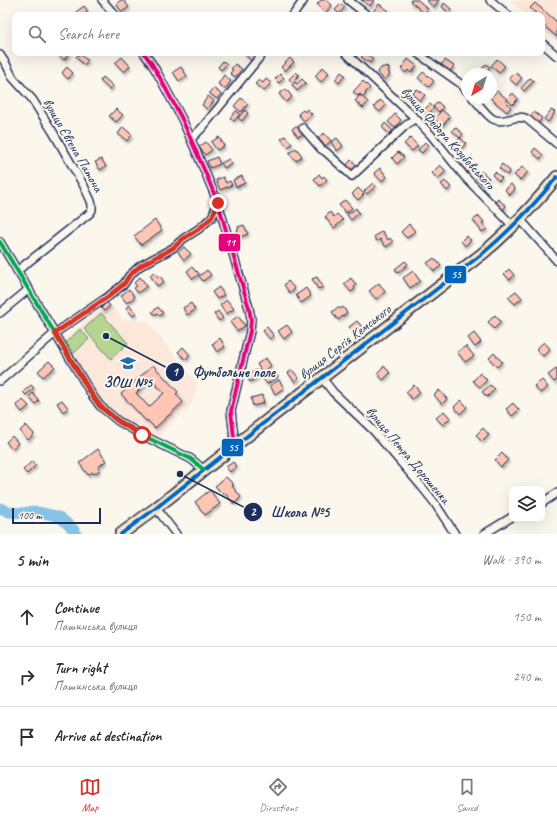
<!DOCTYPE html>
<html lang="en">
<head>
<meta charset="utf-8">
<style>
  body { margin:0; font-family:Caveat,sans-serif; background:#f7f7f7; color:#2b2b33 }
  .controls { position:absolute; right:12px; bottom:12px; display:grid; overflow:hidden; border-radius:8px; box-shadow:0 4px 16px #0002 }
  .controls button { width:36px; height:36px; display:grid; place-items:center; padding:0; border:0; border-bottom:1px solid #e1e1e2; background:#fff; color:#2b2b33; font:20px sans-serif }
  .compass { position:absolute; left:461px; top:68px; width:36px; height:36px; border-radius:50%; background:#fff; box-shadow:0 4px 16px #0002; rotate:218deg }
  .scale { position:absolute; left:12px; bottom:10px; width:89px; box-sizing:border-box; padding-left:4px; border:2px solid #1b2f5e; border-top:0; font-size:11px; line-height:14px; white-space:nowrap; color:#1b2f5e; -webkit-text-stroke:3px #fbf7ec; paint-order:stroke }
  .stop { position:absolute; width:12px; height:12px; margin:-9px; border:3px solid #d93025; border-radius:50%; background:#fff }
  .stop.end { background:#d93025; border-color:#fff; box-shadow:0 1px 4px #0008 }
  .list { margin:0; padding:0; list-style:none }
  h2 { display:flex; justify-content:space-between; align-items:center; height:52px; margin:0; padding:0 16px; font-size:17px }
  h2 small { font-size:13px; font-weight:400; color:#7c7c81 }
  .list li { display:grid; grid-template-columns:26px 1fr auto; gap:12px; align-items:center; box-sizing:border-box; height:60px; padding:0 16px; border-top:1px solid #e1e1e2 }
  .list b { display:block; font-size:15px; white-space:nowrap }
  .list p { margin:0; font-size:13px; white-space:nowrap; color:#7c7c81 }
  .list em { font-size:13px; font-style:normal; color:#7c7c81 }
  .icon { flex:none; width:22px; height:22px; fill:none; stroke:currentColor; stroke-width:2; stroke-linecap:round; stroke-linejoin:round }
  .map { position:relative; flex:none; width:557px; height:534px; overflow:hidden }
  .search { position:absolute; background:#fff; box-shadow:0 4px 16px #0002; left:12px; right:12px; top:12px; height:44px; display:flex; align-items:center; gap:10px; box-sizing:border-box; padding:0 14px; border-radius:8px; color:#7c7c81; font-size:15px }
  .sheet { height:232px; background:#fff }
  nav { display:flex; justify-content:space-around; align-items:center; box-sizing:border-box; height:56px; border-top:1px solid #e1e1e2; background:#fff; font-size:11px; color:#7c7c81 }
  nav a { display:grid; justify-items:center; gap:2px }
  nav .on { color:#d93025 }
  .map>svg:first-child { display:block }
  .built { fill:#fce8db }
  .green { fill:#b4d690; stroke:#688277 }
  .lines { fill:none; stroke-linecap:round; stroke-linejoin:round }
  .river { stroke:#87c3e6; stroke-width:11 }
  .building { fill:#fec6b3; stroke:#1b2f5e; fill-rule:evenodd; filter:url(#shadow) }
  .minor-casing { stroke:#1b2f5e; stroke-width:10 }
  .trunk-casing { stroke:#1b2f5e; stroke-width:14 }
  .minor { stroke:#fbf7ec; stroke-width:7 }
  .trunk { stroke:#fcdcac; stroke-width:11 }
  .bus-1-casing { stroke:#fbf7ec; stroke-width:7 }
  .bus-2-casing { stroke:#fbf7ec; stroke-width:7 }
  .bus-3-casing { stroke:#fbf7ec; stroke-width:7 }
  .bus-1 { stroke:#0065bd; stroke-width:4 }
  .bus-2 { stroke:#e5007d; stroke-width:4 }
  .bus-3 { stroke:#00a651; stroke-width:4 }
  .route { stroke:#d93025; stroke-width:5 }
  .labels { text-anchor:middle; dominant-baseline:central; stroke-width:4; stroke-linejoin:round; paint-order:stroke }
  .street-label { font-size:14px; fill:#1b2f5e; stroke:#fbf7ec }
  .poi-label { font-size:14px; font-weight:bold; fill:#1b2f5e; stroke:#fbf7ec }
  .leader { fill:none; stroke:#1b2f5e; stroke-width:1.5 }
  .callout-dot { fill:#1b2f5e; stroke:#fbf7ec; stroke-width:1.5 }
  .mark-label { font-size:12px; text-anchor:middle; font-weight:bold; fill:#fff }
  .callout-label { font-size:15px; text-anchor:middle; font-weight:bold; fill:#1b2f5e; stroke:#fbf7ec; stroke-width:4; stroke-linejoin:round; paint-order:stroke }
  .line-badge { stroke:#fbf7ec; stroke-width:1.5 }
  .badge-label { font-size:11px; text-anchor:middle; font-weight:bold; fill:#fff }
</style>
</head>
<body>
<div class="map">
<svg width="557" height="534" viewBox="0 0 557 534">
  <defs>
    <filter id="shadow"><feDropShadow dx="1.5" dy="2.5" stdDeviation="1" flood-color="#0004"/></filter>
  </defs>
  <rect width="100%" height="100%" fill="#fbf7ec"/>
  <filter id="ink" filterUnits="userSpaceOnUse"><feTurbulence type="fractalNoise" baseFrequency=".025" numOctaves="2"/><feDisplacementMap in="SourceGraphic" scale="8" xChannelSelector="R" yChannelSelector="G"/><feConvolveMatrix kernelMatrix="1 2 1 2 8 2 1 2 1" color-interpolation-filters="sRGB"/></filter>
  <g filter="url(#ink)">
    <path class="built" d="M509,0H557V40L542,28V15H527Z
      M111,305L122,319L147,321L198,384L191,405L155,439L120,421L101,404L61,343L100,308L104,311Z"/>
    <path class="green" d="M101,313L128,343L111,359L84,329Z
      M80,329L89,339L73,354L64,344Z"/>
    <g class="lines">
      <path class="river" d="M0,508L9,512L23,513L34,511L52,515L61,518L74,530L76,534"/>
    </g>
    <path class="building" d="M121,0H123L129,7L122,12L116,4Z
      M321,0H326L332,5L326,12L317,4Z
      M361,0H374L370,6Z
      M411,0H418L428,9L424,13L410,1Z
      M428,0H439L434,7L427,1Z
      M444,3L451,9L448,12L442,7Z
      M535,3L557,22V37L542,24V23L544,20L542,18V15H538L530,8Z
      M341,4L345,7L339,14L335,10Z
      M379,4L389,11L386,15H372L371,14Z
      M84,6L88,11L83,15H79L76,12Z
      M56,53H70L64,60Z
      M246,53H254L257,55L252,61L245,55Z
      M365,53L373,59L370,63L361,57Z
      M80,54L88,61L84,65L76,57Z
      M122,57L130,66L124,72L115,63Z
      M290,58L294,62L285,71L281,67Z
      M408,59L417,66L411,73L408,70L406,73L401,69Z
      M497,59L505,66L499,73L491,66Z
      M445,60L454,66L450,71L441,65Z
      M223,61L227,64L221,70L218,67Z
      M235,64L242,69L235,77L230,73L233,70L231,69Z
      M486,64L490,67L484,74L480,71Z
      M385,66L389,68V70L388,72L390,74L385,80L377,73L382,67L383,68Z
      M67,67L73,73L68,79L62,73Z
      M181,67L187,76L179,81L173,72Z
      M323,67L329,73L321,82L315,76Z
      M296,72L299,75L292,82L289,79Z
      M341,72L345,75L339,83L335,80Z
      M423,72L434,81L429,87L418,78Z
      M515,72L522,78L516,85L509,78Z
      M280,74L284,78L279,83L275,79Z
      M224,75L231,81L225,89L218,84Z
      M103,77L113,86L110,90L100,81Z
      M530,78L534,81L524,91L521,88Z
      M266,79L271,83L264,91L255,84L259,80L263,83Z
      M302,79L306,83L297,91L292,85L295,82L297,84Z
      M363,81L370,88L365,93L366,94L363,97L360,94L358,96L353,92Z
      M213,88L221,94L217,99L209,93Z
      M286,89L292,97L286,102L279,94Z
      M417,89L425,95L420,101L412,94Z
      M497,91L507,99L505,101L511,107L507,112L490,98Z
      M513,93L518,99L512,105L507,99Z
      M360,95L368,102L363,108L355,101Z
      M208,96L214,101L207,109L202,105Z
      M241,98L248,104L241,112L234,106Z
      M380,100L386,105L380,112L374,107Z
      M438,102L443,107L439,112L433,107Z
      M430,104L434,108L427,115L423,111Z
      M116,109L123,115L116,122L109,116Z
      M307,109L312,114L304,121L298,114L303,110L305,112Z
      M245,110L248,113L242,121L238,118Z
      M442,110L450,117L442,126L434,119Z
      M551,110L555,112L548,122L544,119Z
      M236,111L240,114L234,121L230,118Z
      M534,112L542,118L538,124L529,118Z
      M395,114L401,120L395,128L388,122Z
      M385,123L393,131L389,134L382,127Z
      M296,126L303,134L298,137L292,129Z
      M123,127L132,135L127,141L118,134Z
      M455,127L463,134L460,138L452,131Z
      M324,133L331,141L325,146L318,138Z
      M285,136L292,144L288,147L281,139Z
      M219,137L224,146L217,150L211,142Z
      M337,138L343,146L337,151L331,142Z
      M410,138L418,146L412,151L404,144Z
      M460,138L466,143L462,148L456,143Z
      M206,142L212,150L205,155L199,147Z
      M425,142L429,145L422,153L418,150Z
      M296,148L302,156L296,161L289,153Z
      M535,148L543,155L540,159L532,152Z
      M398,152L404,157L397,164L392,158Z
      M217,157L220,164L210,168L207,161Z
      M101,159L106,166L100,170L95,162Z
      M229,159L232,164L224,168L221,163Z
      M351,160L359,167L354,172L346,166Z
      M466,161L471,168L465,174L459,167Z
      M502,164L510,171L507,175L499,168Z
      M440,165L446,171L438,179L432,173Z
      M522,167L528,172L520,180L514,175Z
      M380,168L387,177L381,181L374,173Z
      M481,171L489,178L483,185L475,178Z
      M495,172L502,178L499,181L492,175Z
      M319,174L322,178L324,176L327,180L320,186L314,179Z
      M242,176L245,183L236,187L233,180Z
      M223,177L226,183L230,181L232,185L220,190L216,180Z
      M445,181L451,187L447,191L441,184Z
      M373,183L376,186L367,194L364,191Z
      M511,184L515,189L510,195L505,190Z
      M358,188L364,194L358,200L352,194Z
      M498,199L506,206L502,211L494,204Z
      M345,200L352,208L346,213L339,205Z
      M356,208L359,213L351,220L347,215Z
      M330,212L334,217L337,214L343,220L334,228L325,217Z
      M479,216L484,222L482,223L487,229L482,232L473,220Z
      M155,220L162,230L141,245L134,236Z
      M409,224L415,231L407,238L401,232Z
      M244,225L248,234L240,237L237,230L239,229L238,227Z
      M382,231L388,240L390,238L393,242L386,247L380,239L377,241L374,237Z
      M466,236L471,240L465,246L461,241Z
      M184,247L191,254L184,260L178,252Z
      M434,258L441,266L434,271L427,263Z
      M405,261L408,264L398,273L395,269Z
      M192,267L196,272L197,271L199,274L193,279L187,271Z
      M509,269L514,275L510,280L504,274Z
      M207,270L211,275L203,281L199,276Z
      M413,271L420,281L410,288L403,278Z
      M154,272L158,277L160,276L164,282L157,286L150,275Z
      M140,277L147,286L138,293L134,288L137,286L134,283Z
      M317,277L323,287L318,289L312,279Z
      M351,278L356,285L354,287L355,289L351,292L344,284Z
      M288,281L295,289L290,293L284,285Z
      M379,283L385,292L376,299L369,291Z
      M219,287L224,295L217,299L212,292Z
      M306,288L311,296L301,303L296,295Z
      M129,289L135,297L127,303L121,296Z
      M516,291L522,298L515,304L508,297Z
      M227,300L234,309L226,314L220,305Z
      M107,302L110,306L104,311L101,308Z
      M191,303L195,310L187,315L183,308Z
      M129,305L136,314L133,316L126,308Z
      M158,307L163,313L160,316L157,313L155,315L152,312Z
      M338,307L340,309L343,307L347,313L338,320L332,312Z
      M218,311L223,318L219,321L214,314Z
      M495,315L501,322L494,329L488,322Z
      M238,316L245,326L237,331L230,322Z
      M357,321L363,328L355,334L349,327Z
      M287,325L292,332L284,339L278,331Z
      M267,327L274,336L270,339L263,331Z
      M474,333L481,342L475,347L468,338Z
      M220,338L225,347L217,352L212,344Z
      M544,342L550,349L543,356L536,349Z
      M466,346L474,356L465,362L457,352Z
      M183,347L190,355L186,360L178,352Z
      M494,353L502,362L497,367L489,358Z
      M266,358L271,366L262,372L257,364Z
      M49,361L55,367L43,377L38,371Z
      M153,365L178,392L176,394L183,402L155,428L147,420L146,421L121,394ZM151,379L164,393L149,407L136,393Z
      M384,366L390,373L383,380L377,373Z
      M556,369L557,370V380L554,382L548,375Z
      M256,370L260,375L250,382L246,376Z
      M292,370L299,378L295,382L288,373Z
      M274,372L278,377L267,384L263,379Z
      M480,373L487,380L480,387L473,381Z
      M279,380L284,388L275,394L270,386Z
      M542,380L548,387L540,393L534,386Z
      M31,385L34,388L26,395L23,392Z
      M414,385L420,392L412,399L406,392Z
      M490,385L495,389L487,397L482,392Z
      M439,390L447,399L442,404L434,395Z
      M33,393L39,401L35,404L29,397Z
      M262,395L264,403L253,406L251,398Z
      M23,400L29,406L22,412L16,405Z
      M62,400L68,408L63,412L57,403Z
      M461,400L467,407L460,414L454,407Z
      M513,403L519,410L512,416L506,409Z
      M444,411L450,418L443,425L436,418Z
      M26,425L34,434L28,440L20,431Z
      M483,428L489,435L482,442L476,435Z
      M12,436L18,443L12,449L6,442Z
      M98,449L106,461L98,467L100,470L94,474L92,472L88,475L79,463Z
      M502,453L508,460L501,467L495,460Z
      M32,461L36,465L27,474L23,470Z
      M233,462L237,466L230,472L226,467Z
      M226,477L234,485L232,486L241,497L234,504L225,493L223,494L215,486Z
      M210,490L220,504L205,515L195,502Z"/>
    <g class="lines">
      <defs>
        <path id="minor" d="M102,0L115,15
          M348,0L367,15
          M490,0L508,15
          M293,15L304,0
          M542,43L557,56
          M144,53L152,64L159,76L182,119L206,174L218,203L249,308L251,319L250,331L231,411L235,446
          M346,53L415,118L431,135L465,177L513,226
          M417,53L461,84L467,91
          M0,55L6,64L13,78L32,99L53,132L84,186L91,201L92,205V210L90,213L85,217L17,271
          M473,98C479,104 486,115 493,119C504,125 516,113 527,119L557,144
          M303,128L321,149L326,152L352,176L404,127L415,118
          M191,139L202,128L263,53
          M520,219L557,261
          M0,242L92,395L100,406L118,421L142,435L191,459L204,470
          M0,313L29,289
          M322,378L333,392L373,430L422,487L434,502L455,534
          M0,381L55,333L109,296L124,284L129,276L140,266L173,248L183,239L200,228L212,217L218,203
          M542,503L557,493
          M156,508L176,534
          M484,534L512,517"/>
        <path id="trunk" d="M121,534L156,508L270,418L482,254C510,231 534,205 557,177"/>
      </defs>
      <use href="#minor" class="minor-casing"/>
      <use href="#trunk" class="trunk-casing"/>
      <use href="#minor" class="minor"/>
      <use href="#trunk" class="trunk"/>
      <defs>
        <path id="bus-1" d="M121,534L156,508L270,418L482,254C510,231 534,205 557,177"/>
        <path id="bus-2" d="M144,53L152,64L159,76L182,119L206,174L218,203L249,308L251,319L250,331L231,411L235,446"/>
        <path id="bus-3" d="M0,242L92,395L100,406L118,421L142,435L191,459L204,470"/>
      </defs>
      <use href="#bus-1" class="bus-1-casing"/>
      <use href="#bus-2" class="bus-2-casing"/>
      <use href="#bus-3" class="bus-3-casing"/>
      <use href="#bus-1" class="bus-1"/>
      <use href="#bus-2" class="bus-2"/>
      <use href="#bus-3" class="bus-3"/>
    </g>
  </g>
  <g class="lines" filter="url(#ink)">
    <path class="route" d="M142,435L118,421L100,406L92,395L55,333L109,296L124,284L129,276L140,266L173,248L183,239L200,228L212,217L218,203"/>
  </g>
  <defs>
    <symbol id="school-bare" viewBox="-9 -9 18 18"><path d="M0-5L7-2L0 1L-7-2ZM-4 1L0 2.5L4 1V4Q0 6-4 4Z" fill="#1f6fb2" stroke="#fbf7ec" stroke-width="2.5" paint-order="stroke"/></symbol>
  </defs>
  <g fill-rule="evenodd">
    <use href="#school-bare" x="117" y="352" width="22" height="22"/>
  </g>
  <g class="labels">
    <g class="street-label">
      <text transform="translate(448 138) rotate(48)">вулиця Федора Козубовського</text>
      <text transform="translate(73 145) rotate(60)">вулиця Євгена Патона</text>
      <text transform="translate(345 342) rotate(-38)">вулиця Сергія Кемського</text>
      <text transform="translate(408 455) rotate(50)">вулиця Петра Дорошенка</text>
    </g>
    <g class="poi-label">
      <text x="128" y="382">ЗОШ №5</text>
    </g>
  </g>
  <path class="leader" d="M106 336L175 372M180 474L253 512"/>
  <g class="callout-dot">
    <circle cx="106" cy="336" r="4"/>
    <circle cx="180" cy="474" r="4"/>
    <circle cx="175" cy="372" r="10"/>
    <circle cx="253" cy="512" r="10"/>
  </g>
  <g class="mark-label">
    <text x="175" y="376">1</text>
    <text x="253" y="516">2</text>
  </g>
  <g class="callout-label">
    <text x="234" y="377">Футбольне поле</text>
    <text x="300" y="517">Школа №5</text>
  </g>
  <g class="line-badge">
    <rect x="218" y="233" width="23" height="19" rx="4" fill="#e5007d"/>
    <rect x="444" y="265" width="23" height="19" rx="4" fill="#0065bd"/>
    <rect x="221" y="438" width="23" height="19" rx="4" fill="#0065bd"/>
  </g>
  <g class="badge-label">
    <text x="230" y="246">11</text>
    <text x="456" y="278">55</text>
    <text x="233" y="451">55</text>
  </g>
</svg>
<div class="controls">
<button><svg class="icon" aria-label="layers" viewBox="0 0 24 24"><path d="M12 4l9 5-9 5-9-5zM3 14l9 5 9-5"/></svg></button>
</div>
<svg class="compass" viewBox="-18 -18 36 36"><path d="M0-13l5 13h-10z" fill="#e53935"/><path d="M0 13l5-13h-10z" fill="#7c7c81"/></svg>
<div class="scale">100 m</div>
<div class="stop" style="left:142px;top:435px"></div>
<div class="stop end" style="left:218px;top:203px"></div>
<div class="search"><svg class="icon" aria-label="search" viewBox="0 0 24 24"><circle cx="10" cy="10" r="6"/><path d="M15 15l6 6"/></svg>Search here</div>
</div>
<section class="sheet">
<h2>5 min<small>Walk · 390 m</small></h2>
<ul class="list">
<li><svg class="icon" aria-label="ahead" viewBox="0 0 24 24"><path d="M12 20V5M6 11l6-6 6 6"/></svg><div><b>Continue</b><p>Пашинська вулиця</p></div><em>150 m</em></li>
<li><svg class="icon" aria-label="right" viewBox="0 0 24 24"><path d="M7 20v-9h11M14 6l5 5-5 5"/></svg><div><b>Turn right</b><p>Пашинська вулиця</p></div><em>240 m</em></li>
<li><svg class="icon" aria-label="arrive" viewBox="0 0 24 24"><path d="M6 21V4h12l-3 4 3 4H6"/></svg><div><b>Arrive at destination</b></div></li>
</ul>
</section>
<nav>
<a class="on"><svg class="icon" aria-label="map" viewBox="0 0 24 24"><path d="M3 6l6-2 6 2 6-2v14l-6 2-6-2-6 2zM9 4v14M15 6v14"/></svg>Map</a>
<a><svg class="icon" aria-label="directions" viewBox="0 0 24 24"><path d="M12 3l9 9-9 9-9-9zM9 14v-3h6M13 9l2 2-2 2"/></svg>Directions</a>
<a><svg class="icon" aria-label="saved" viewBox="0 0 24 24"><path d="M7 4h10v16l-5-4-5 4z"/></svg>Saved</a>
</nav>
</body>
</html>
